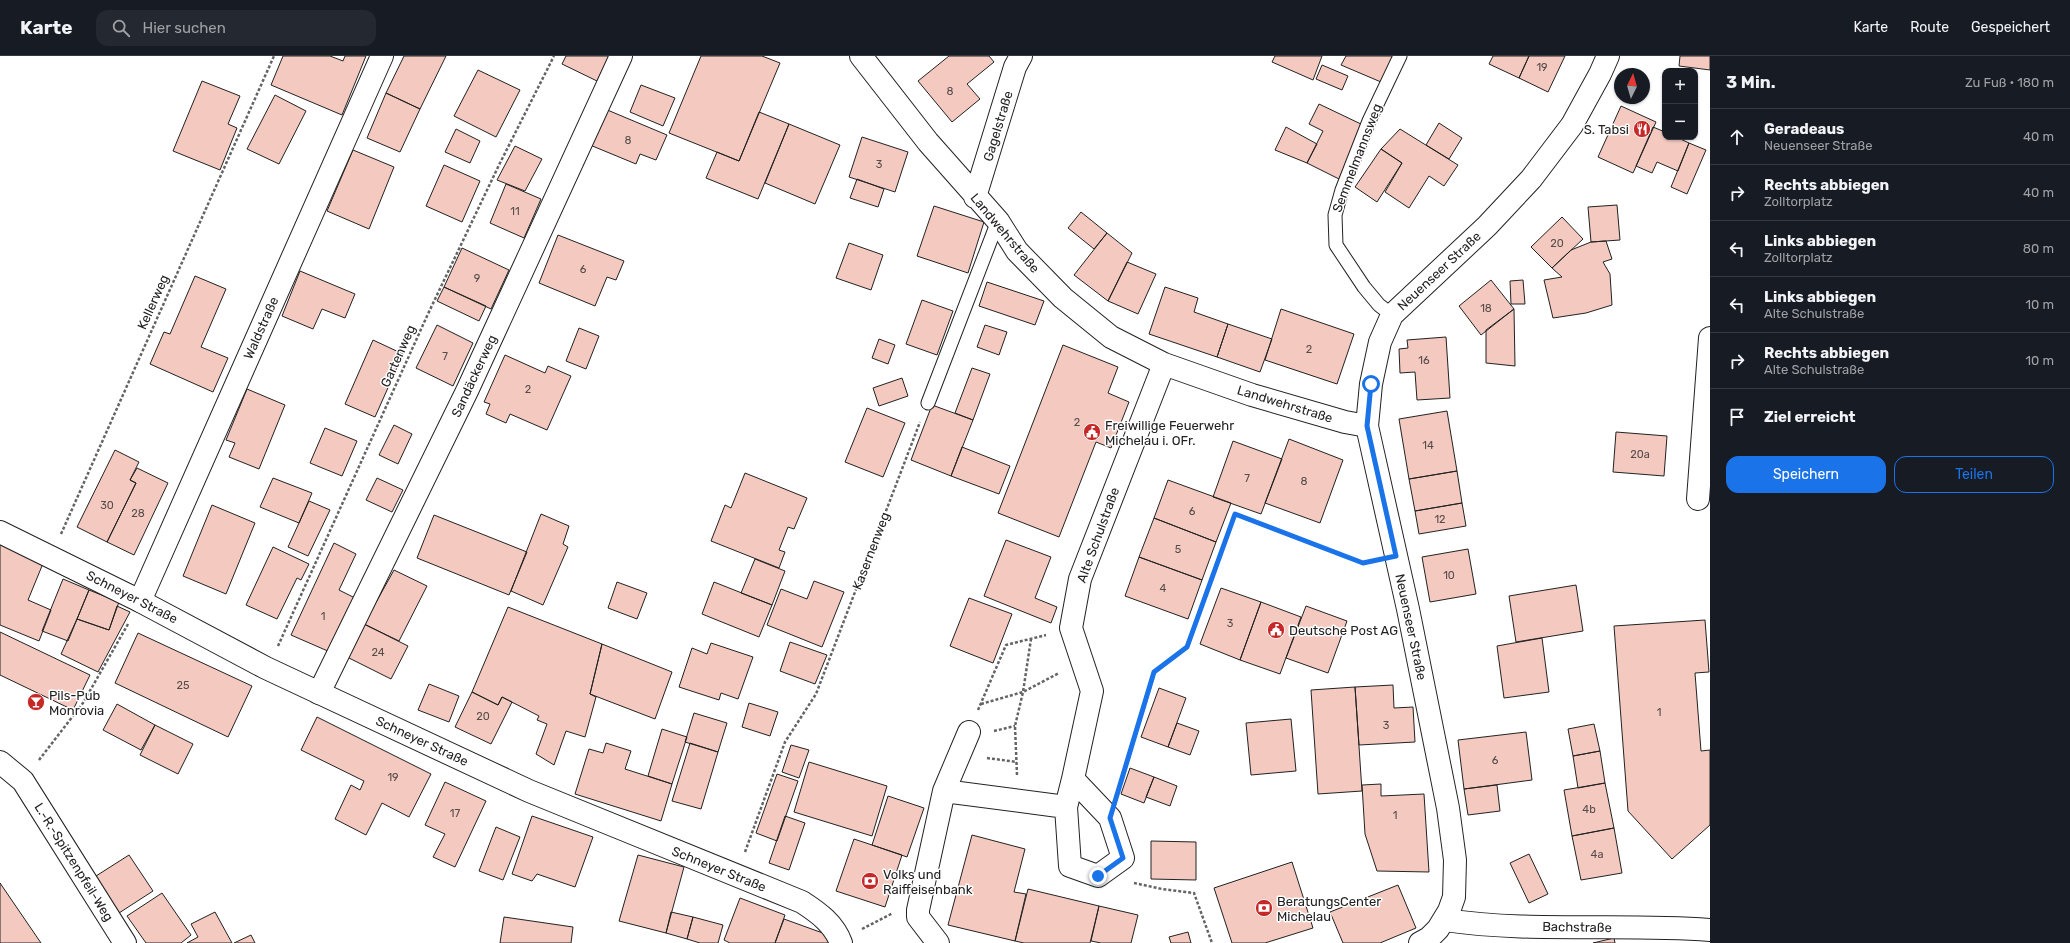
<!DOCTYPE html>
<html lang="de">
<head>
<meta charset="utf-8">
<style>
  body { margin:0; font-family:Rubik,sans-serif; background:#242831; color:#f1f3f6 }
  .controls { position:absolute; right:12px; top:12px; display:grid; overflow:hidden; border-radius:8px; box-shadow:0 1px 3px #0004 }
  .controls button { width:36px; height:36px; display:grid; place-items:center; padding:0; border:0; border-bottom:1px solid #363941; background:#171b24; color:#f1f3f6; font:20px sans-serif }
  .compass { position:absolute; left:1614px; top:12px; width:36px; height:36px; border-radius:50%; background:#171b24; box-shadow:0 1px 3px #0004; rotate:5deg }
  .stop { position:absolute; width:12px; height:12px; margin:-9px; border:3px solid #1a73e8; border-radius:50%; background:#fff }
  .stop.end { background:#1a73e8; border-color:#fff; box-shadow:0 1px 4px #0008 }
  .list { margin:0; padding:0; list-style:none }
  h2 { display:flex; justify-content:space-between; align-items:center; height:52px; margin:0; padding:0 16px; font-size:17px }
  h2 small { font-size:13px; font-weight:400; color:#9ea1a6 }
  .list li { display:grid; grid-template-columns:26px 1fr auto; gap:12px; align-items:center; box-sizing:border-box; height:56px; padding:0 16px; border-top:1px solid #363941 }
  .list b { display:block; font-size:15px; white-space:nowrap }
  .list p { margin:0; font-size:13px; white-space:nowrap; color:#9ea1a6 }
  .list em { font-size:13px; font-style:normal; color:#9ea1a6 }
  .actions { display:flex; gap:8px; padding:12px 16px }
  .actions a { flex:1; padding:9px 0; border:1px solid #1a73e8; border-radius:12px; text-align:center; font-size:14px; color:#1a73e8 }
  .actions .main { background:#1a73e8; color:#fff }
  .icon { flex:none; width:22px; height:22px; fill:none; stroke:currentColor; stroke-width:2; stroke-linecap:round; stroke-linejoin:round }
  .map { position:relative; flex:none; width:1710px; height:887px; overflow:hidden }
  header { display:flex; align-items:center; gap:24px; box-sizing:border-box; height:56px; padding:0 20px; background:#171b24; border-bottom:1px solid #363941 }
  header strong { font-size:19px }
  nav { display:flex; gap:22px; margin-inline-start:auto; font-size:14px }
  .search { width:280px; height:36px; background:#242831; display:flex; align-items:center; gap:10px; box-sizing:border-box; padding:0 14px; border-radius:12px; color:#9ea1a6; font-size:15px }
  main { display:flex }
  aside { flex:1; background:#171b24 }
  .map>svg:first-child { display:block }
  .building { fill:#f3c9c0; stroke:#222 }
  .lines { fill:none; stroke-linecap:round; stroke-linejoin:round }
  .lane-casing { stroke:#222; stroke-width:15 }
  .street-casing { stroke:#222; stroke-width:24 }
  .secondary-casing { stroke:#222; stroke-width:24 }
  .path { stroke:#646464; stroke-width:2.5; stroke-dasharray:3 2; stroke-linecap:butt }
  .lane { stroke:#fff; stroke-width:13 }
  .street { stroke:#fff; stroke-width:22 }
  .secondary { stroke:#fff; stroke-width:22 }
  .route { stroke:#1a73e8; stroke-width:5 }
  .labels { text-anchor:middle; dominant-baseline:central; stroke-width:3; stroke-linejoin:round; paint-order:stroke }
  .number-label { font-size:11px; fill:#564c4a }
  .street-label { font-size:13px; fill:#222; stroke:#fff }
  .poi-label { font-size:13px; fill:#222; stroke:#fff; text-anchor:start }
</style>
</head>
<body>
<header>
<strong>Karte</strong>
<div class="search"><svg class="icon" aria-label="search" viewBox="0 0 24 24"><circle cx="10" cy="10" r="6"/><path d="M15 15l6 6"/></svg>Hier suchen</div>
<nav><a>Karte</a><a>Route</a><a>Gespeichert</a></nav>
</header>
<main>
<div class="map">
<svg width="1710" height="887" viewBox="0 0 1710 887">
  <rect width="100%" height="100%" fill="#fff"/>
  <path class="building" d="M283,0H330L343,5L345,0H366L342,59L271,29Z
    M404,0H446L420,53L386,37Z
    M566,0H609L597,25L562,8Z
    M701,0H762L780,7L739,105L669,77Z
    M949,0H989L994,6L967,28L980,43L952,66L918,25Z
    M1275,0H1322L1313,24L1272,6Z
    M1346,0H1393L1381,26L1341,9Z
    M1493,0H1529L1519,22L1489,8Z
    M1529,0H1565L1548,36L1519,22Z
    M1680,0H1710V14L1679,10Z
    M1322,9L1348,20L1342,34L1316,23Z
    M478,14L520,34L496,81L454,60Z
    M202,25L240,40L228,68L237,72L220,114L173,95Z
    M641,29L675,42L663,70L630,56Z
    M386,37L420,53L400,96L367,82Z
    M275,39L306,55L279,108L247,93Z
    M1319,48L1363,69L1339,123L1307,107L1323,75L1309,68Z
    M1621,50L1656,66L1633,117L1598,101Z
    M605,53L667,79L656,104L640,98L636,108L590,89Z
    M759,56L789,68L758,143L706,122L717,96L739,105Z
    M1439,67L1462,82L1449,103L1426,89Z
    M789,68L840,89L815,148L765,127Z
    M1286,71L1317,88L1307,107L1275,94Z
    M1653,71L1665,76V81H1676L1689,87L1678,115L1657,106L1652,117L1636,110Z
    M456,73L480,85L470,107L445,96Z
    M1400,73L1458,109L1444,130L1429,120L1409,152L1385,136L1402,107L1381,93Z
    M862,81L908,96L895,136L849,121Z
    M1689,87L1706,94L1687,138L1671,131Z
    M515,90L542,103L525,135L497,124Z
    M1381,93L1402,107L1377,146L1355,131Z
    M353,94L394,111L369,173L327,155Z
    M444,109L480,125L462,166L426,150Z
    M857,123L884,133L878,151L850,142Z
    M506,128L541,143L524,182L490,167Z
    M1617,149L1620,184L1591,186L1588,151Z
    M934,150L984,166L968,217L917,200Z
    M1081,156L1107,177L1094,193L1068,172Z
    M1562,161L1583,183L1552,212L1531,191Z
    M1107,177L1132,197L1108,245L1074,219Z
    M558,179L624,205L616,224L607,221L595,250L539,227Z
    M1606,185L1612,203L1603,206L1610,218L1612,249L1586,257L1553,262L1544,224L1562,221L1552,212L1571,194L1591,186Z
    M849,187L883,199L871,234L836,222Z
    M462,192L509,214L491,253L444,231Z
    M1127,206L1156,218L1138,258L1108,245Z
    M300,215L355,238L345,262L322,253L313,273L282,260Z
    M195,220L226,233L201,291L228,302L213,336L150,308L164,276L170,278Z
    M1491,224L1514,253L1481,279L1459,250Z
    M1523,224L1525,248H1511L1510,225Z
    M987,226L1044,245L1035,269L979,250Z
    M444,231L486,250L479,265L437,245Z
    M1165,231L1198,242L1194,256L1228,268L1217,301L1149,278Z
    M922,244L953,255L937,299L906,288Z
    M1281,253L1354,278L1337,328L1265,304Z
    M1514,253L1515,310L1486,307V274Z
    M1228,268L1272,283L1260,316L1217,301Z
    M437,269L473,287L453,330L416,312Z
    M985,269L1007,276L999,299L977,291Z
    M579,272L599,280L586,313L566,305Z
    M1446,281L1450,342L1417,344L1415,316L1400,317L1399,293L1408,292L1407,284Z
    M879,283L895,289L888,308L872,302Z
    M373,284L403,298L375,361L345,348Z
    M1063,289L1118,311L1108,337L1129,346L1111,392L1096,386L1059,481L998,457Z
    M505,299L545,317L548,310L571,320L547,374L510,358L506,367L486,358L490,348L484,346Z
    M972,312L990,318L973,364L955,357Z
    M902,322L908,340L879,350L873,332Z
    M247,333L285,349L259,413L229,401L235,387L226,384Z
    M932,349L973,364L951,420L911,404Z
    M867,352L905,367L883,421L845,406Z
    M1447,355L1457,415L1409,423L1399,363Z
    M394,369L412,378L398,408L379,399Z
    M325,372L357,385L342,420L310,407Z
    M1616,376L1667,380L1664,420L1613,416Z
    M1289,383L1343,404L1320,467L1265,447Z
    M1233,385L1282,403L1261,458L1213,441Z
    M962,391L1010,410L999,438L951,420Z
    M115,394L139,406L130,424L136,427L107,486L77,471Z
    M137,412L168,427L134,499L107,486L136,427L130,424Z
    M1457,415L1462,447L1415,455L1409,423Z
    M745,417L807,442L794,473L788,471L779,494L785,496L779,512L711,485L725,449L731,452Z
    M273,422L312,437L299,467L260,451Z
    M377,422L403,434L392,456L366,444Z
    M1168,424L1231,447L1216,486L1154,462Z
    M309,445L330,454L308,500L288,491Z
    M1462,447L1466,470L1419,478L1415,455Z
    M212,449L255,467L226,538L183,520Z
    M541,458L569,470L563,488L568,491L543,549L511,535Z
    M434,459L527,496L509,539L417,502Z
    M1154,462L1216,486L1202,524L1139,501Z
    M1006,484L1051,501L1035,542L1057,551L1051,567L984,540Z
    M0,487L44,505L28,544L51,554L39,585L0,569Z
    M334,487L356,498L339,534L355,542L330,596L291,579Z
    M273,491L309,508L301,524L297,522L277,563L246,549Z
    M1468,493L1476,538L1430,546L1422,501Z
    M1139,501L1202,524L1188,563L1125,540Z
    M755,503L785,515L772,549L741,537Z
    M394,514L427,530L399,585L364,568Z
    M63,523L89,534L68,585L42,575Z
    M814,525L844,536L822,591L767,569L781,533L807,543Z
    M617,526L647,537L637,563L608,552Z
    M714,526L772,549L759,581L702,558Z
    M1576,529L1583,575L1516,586L1509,540Z
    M1221,532L1261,546L1240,604L1200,588Z
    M89,534L119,546L109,574L77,563Z
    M969,542L1012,558L993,607L950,590Z
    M1261,546L1301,561L1280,618L1240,604Z
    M117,550L130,556L98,616L61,598L77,563L109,574Z
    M1306,550L1347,565L1328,617L1286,602Z
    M508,551L602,588L590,638L596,641L585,681L566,675L554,709L536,698L547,668L537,664L539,660L502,641L498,649L472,636Z
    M1705,564L1709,616L1695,617L1701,695L1710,694V769L1672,803L1628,755L1614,570Z
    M364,568L408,590L391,623L347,601Z
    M0,576L90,619L73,654L0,619Z
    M138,577L252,630L228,681L115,627Z
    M1542,582L1549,636L1504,642L1497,590Z
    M790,586L827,599L815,628L780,615Z
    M711,587L753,601L738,643L721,637L719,644L679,631L692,592L707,598Z
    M602,588L672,616L655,663L590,638Z
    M429,628L459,640L449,666L418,654Z
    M1393,629L1394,652L1413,651L1415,686L1359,689L1355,631Z
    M1355,631L1362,735L1318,738L1311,634Z
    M1159,632L1186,642L1168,691L1141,681Z
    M472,636L498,649L502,641L512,646L491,688L455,671Z
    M749,647L778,656L770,680L742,671Z
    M117,648L155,669L141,694L103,674Z
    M694,657L727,667L718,696L685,686Z
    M317,661L431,718L409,761L382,747L366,779L335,763L351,729L360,734L364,725L301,694Z
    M1291,663L1296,715L1251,719L1246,667Z
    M1177,667L1199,675L1190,699L1168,691Z
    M1594,668L1600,695L1573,700L1568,673Z
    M155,669L193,688L178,718L140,699Z
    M662,673L687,681L672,728L648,720Z
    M1526,676L1532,724L1464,733L1458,684Z
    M606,687L631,695L625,713L672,728L661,765L575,738L589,693L603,697Z
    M690,687L718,696L701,753L672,745Z
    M791,689L809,694L799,722L782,716Z
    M1600,695L1605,727L1578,732L1573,700Z
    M809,706L887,730L872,780L794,756Z
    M1130,712L1154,721L1144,747L1121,738Z
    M777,718L798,725L777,785L756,777Z
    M1154,721L1177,730L1170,750L1146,741Z
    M445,726L486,745L455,811L433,801L445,778L425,769Z
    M1605,727L1614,772L1572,780L1564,734Z
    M1381,728V740L1424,738L1429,816L1377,815L1365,778L1362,729Z
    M1497,729L1500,755L1468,759L1464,733Z
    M888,740L924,752L907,801L872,789Z
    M532,760L593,781L575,831L537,818L532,825L512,818Z
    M785,760L805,767L789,814L769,807Z
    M496,771L520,781L503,824L479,815Z
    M1614,772L1622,817L1581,824L1572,780Z
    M972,779L1025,793L1014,836L1026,838L1015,885L948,869Z
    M854,783L902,799L885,851L836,835Z
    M1151,785L1196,786V824L1151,823Z
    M1529,798L1548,838L1529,847L1510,807Z
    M129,799L153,835L119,857L96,820Z
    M638,799L684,811L666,877L619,865Z
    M1292,806L1313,872L1265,887H1232L1214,832Z
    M0,827L41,887H0Z
    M1398,829L1416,872L1380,887H1343L1330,856Z
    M1028,833L1099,850L1090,887H1024L1015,885Z
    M162,837L191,879L181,887H146L127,860Z
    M740,842L785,859L775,887H730L724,884Z
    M1099,850L1138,859L1131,887H1101L1091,885Z
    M215,856L232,887H187L198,881L191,868Z
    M671,856L693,861L687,883L666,877Z
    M504,861L573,871L571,887H500Z
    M693,861L723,869L718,887H700L687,883Z
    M784,863L831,880L829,887H775Z
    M1188,876L1191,887H1171L1169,881Z
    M251,879L255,887H234Z
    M1614,882L1615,887H1593Z"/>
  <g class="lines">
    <defs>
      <path id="lane" d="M1392,259L1379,249L1364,231L1336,189L1335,159L1342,134L1369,65L1400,0
        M928,347L998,165"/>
      <path id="street" d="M861,0L928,86L998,165L1017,195L1063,242L1111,281L1164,308L1252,339L1345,366L1367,370
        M975,141L1015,11L1021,0
        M1698,443L1710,282
        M140,545L382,0
        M319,637L467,335L621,0
        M0,706L23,725L125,887
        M1073,723L1066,751L1070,810L1098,820L1123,802L1110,762L1073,723L1092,635L1071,572L1080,523L1164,308
        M944,735L1066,751
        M1445,864C1532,877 1622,867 1710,874
        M938,887L918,861V854L944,735L969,676"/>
      <path id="secondary" d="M0,476L140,545L266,612L529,735L802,846C819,857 834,868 841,887
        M1420,887L1429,882L1438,873L1449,855L1454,841L1455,804L1448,752L1408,553L1367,370L1371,328L1380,286L1392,259L1487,170L1531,123L1572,69L1600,18L1608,0"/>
    </defs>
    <use href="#lane" class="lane-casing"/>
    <use href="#street" class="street-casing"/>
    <use href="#secondary" class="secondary-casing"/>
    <path class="path" d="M61,478L274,0
      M278,590L427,260L499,109L554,0
      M981,648L1023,636L1059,617
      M978,654L1006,589L1046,579
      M994,675L1015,670
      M987,702L1017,706
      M39,704L83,647L128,568
      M1017,719L1015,670L1023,636L1031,583
      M1119,733L1155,616L1187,591L1235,458L1363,507L1370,506
      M745,796L785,686L816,638L920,366
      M1134,827L1162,833L1194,837L1212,887
      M862,873L893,857"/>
    <use href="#lane" class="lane"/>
    <use href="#street" class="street"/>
    <use href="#secondary" class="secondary"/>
  </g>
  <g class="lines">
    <path class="route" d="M1098,820L1123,802L1110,762L1154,616L1187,591L1235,458L1363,507L1396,500L1367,370L1371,328"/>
  </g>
  <defs>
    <symbol id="restaurant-disc" viewBox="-11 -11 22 22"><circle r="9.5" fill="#c62828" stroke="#fff"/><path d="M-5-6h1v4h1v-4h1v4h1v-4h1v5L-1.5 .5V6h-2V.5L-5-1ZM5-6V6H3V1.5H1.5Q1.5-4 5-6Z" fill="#fff"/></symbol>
    <symbol id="civic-disc" viewBox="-11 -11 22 22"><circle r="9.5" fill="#c62828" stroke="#fff"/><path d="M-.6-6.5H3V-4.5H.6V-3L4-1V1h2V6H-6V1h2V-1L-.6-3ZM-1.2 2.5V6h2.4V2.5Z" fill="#fff"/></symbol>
    <symbol id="bar-disc" viewBox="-11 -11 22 22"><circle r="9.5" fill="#c62828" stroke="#fff"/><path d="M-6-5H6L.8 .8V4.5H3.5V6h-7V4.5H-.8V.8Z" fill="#fff"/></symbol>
    <symbol id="bank-disc" viewBox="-11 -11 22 22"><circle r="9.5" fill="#c62828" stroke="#fff"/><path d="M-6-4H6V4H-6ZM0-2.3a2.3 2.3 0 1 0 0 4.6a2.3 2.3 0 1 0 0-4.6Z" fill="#fff"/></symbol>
  </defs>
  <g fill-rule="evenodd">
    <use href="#restaurant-disc" x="1632" y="63" width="20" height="20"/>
    <use href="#civic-disc" x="1082" y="366" width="20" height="20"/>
    <use href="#civic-disc" x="1266" y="564" width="20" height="20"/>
    <use href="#bar-disc" x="26" y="636" width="20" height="20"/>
    <use href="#bank-disc" x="860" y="815" width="20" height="20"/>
    <use href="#bank-disc" x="1254" y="842" width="20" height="20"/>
  </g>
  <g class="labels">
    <g class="number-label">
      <text x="1542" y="11">19</text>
      <text x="950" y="35">8</text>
      <text x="628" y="84">8</text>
      <text x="879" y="108">3</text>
      <text x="515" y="155">11</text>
      <text x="1557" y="187">20</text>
      <text x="583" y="213">6</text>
      <text x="477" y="222">9</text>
      <text x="1486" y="252">18</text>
      <text x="1309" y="293">2</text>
      <text x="445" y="300">7</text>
      <text x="1424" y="304">16</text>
      <text x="528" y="333">2</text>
      <text x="1077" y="366">2</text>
      <text x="1428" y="389">14</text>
      <text x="1640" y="398">20a</text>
      <text x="1247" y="422">7</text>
      <text x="1304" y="425">8</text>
      <text x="107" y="449">30</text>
      <text x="1192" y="455">6</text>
      <text x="138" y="457">28</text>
      <text x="1440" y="463">12</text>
      <text x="1178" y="493">5</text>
      <text x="1449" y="519">10</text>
      <text x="1163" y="532">4</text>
      <text x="323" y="560">1</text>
      <text x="1230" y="567">3</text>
      <text x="378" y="596">24</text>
      <text x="183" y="629">25</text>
      <text x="1659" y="656">1</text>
      <text x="483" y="660">20</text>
      <text x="1386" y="669">3</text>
      <text x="1495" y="704">6</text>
      <text x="393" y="721">19</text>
      <text x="1589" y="753">4b</text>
      <text x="455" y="757">17</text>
      <text x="1395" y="759">1</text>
      <text x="1597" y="798">4a</text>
    </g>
    <g class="street-label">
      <text transform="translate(998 70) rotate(-73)">Gagelstraße</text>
      <text transform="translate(1357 102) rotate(-69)">Semmelmannsweg</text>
      <text transform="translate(1005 177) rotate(50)">Landwehrstraße</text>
      <text transform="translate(1439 215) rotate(-43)">Neuenseer Straße</text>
      <text transform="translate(153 246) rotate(-66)">Kellerweg</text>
      <text transform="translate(261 272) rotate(-66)">Waldstraße</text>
      <text transform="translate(398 300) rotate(-66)">Gartenweg</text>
      <text transform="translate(474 320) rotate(-65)">Sandäckerweg</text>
      <text transform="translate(1285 348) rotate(17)">Landwehrstraße</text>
      <text transform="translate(1098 479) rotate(-70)">Alte Schulstraße</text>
      <text transform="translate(871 495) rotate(-69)">Kasernenweg</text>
      <text transform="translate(132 541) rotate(27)">Schneyer Straße</text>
      <text transform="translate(1411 571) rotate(78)">Neuenseer Straße</text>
      <text transform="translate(422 685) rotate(25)">Schneyer Straße</text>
      <text transform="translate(74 806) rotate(58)">L.-R.-Spitzenpfeil-Weg</text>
      <text transform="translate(719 813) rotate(22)">Schneyer Straße</text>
      <text transform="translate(1577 871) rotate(1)">Bachstraße</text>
    </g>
    <g class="poi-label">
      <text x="1629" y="73" text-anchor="end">S. Tabsi</text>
      <text x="1105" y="369">Freiwillige Feuerwehr<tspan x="1105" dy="15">Michelau i. OFr.</tspan></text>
      <text x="1289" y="574">Deutsche Post AG</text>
      <text x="49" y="639">Pils-Pub<tspan x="49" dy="15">Monrovia</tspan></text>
      <text x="883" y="818">Volks und<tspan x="883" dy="15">Raiffeisenbank</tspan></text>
      <text x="1277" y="845">BeratungsCenter<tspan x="1277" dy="15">Michelau</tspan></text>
    </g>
  </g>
</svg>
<div class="controls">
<button>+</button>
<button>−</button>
</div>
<svg class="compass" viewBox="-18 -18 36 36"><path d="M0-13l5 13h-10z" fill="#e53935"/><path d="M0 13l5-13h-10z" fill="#9ea1a6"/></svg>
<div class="stop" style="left:1371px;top:328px"></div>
<div class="stop end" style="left:1098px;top:820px"></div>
</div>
<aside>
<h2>3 Min.<small>Zu Fuß · 180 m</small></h2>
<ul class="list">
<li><svg class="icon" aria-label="ahead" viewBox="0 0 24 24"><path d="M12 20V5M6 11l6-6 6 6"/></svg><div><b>Geradeaus</b><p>Neuenseer Straße</p></div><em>40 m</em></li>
<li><svg class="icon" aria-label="right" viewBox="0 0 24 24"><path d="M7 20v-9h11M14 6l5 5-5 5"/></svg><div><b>Rechts abbiegen</b><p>Zolltorplatz</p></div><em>40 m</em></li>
<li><svg class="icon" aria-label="left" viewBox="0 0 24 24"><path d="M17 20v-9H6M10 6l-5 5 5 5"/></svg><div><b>Links abbiegen</b><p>Zolltorplatz</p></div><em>80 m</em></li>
<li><svg class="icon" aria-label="left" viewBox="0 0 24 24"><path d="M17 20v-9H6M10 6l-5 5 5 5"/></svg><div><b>Links abbiegen</b><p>Alte Schulstraße</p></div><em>10 m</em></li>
<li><svg class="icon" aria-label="right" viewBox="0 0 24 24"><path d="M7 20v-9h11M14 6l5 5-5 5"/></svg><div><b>Rechts abbiegen</b><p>Alte Schulstraße</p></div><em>10 m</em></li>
<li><svg class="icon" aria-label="arrive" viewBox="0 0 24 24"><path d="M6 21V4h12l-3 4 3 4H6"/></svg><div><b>Ziel erreicht</b></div></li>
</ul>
<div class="actions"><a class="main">Speichern</a><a>Teilen</a></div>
</aside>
</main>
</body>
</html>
